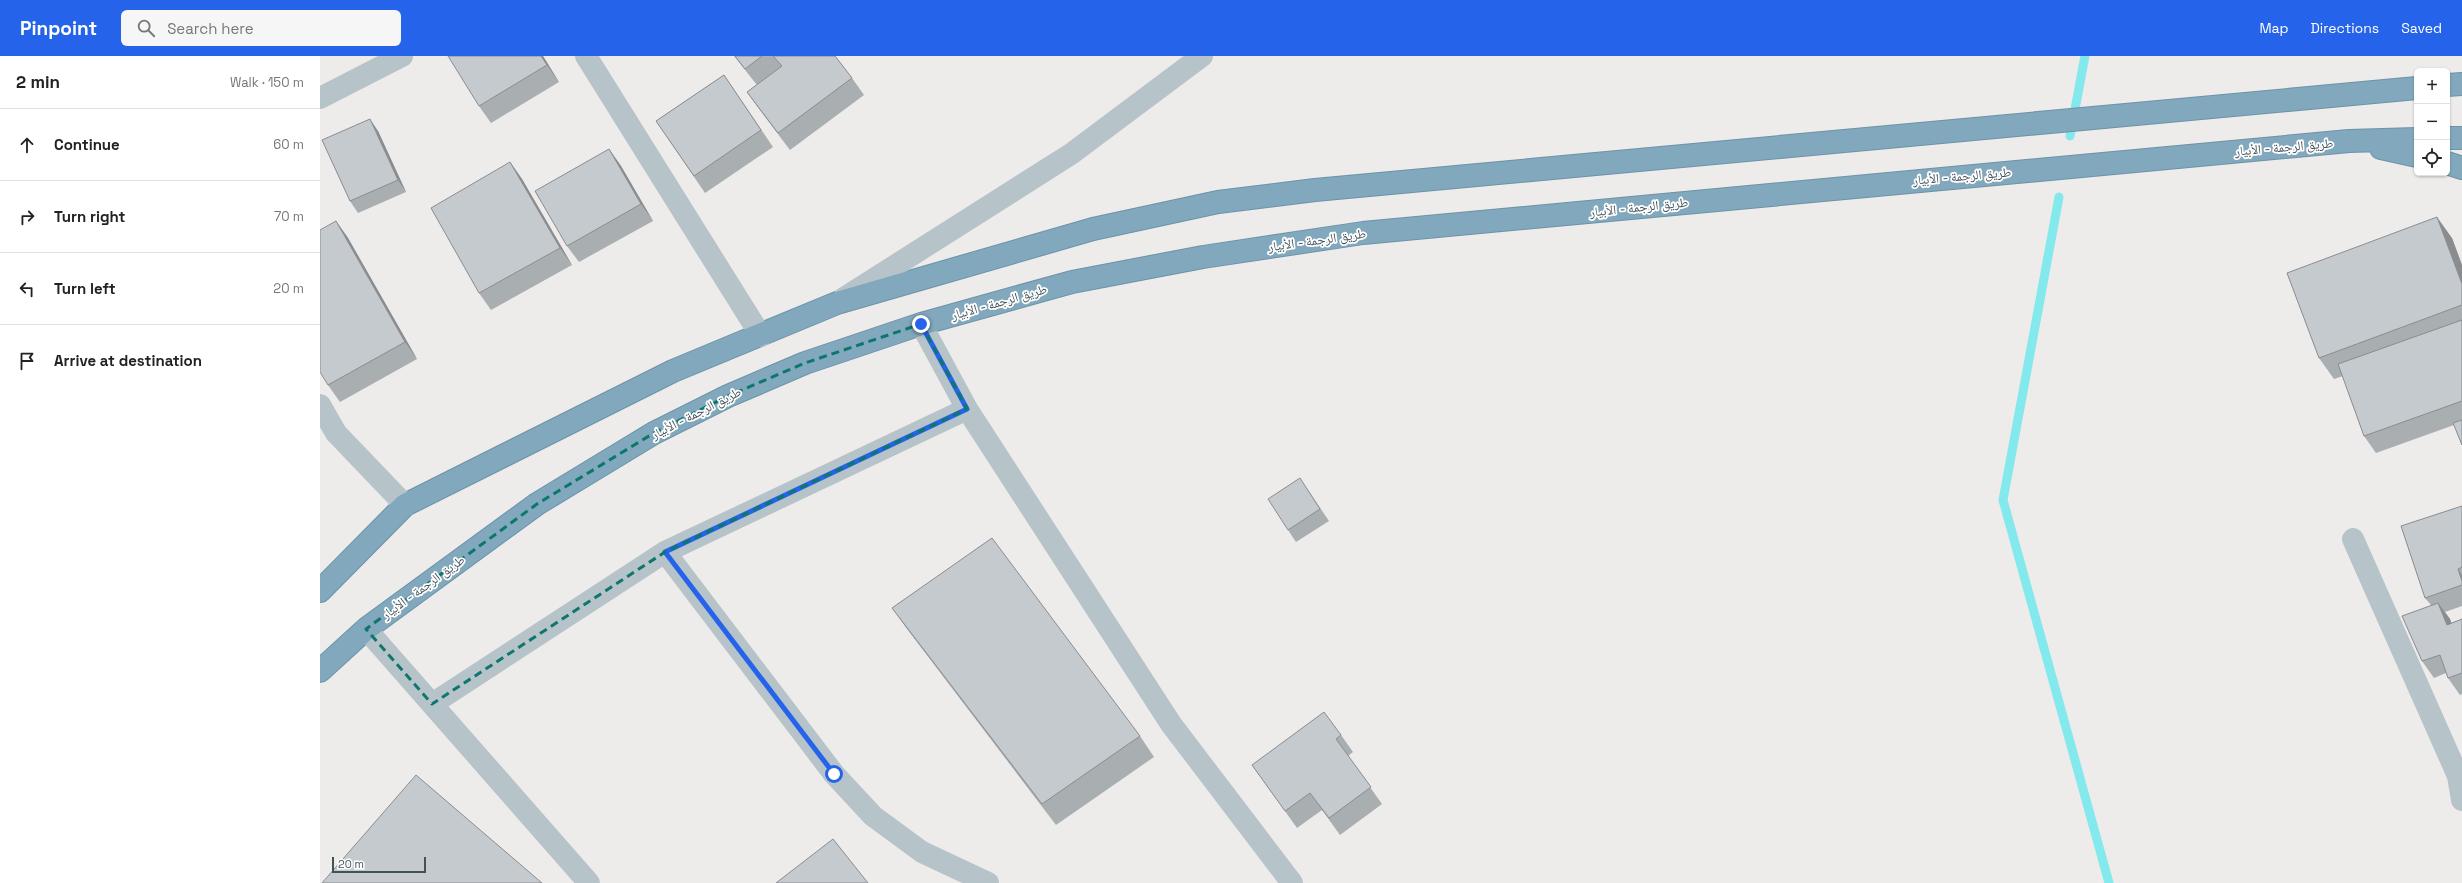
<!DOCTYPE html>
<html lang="en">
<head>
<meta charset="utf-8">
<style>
  body { margin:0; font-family:"Space Grotesk","Noto Naskh Arabic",sans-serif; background:#f6f6f6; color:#222 }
  .controls { position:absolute; right:12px; top:12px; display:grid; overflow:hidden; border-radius:6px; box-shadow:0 1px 3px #0004 }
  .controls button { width:36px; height:36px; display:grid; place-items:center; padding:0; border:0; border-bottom:1px solid #e0e0e0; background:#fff; color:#222; font:20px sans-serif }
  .scale { position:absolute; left:12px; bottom:10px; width:94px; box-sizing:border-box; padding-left:4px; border:2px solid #435259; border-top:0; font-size:11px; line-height:14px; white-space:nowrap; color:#435259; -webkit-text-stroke:3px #fff; paint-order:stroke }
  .stop { position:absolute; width:12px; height:12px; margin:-9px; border:3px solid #2563eb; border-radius:50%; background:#fff }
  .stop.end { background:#2563eb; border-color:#fff; box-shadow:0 1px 4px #0008 }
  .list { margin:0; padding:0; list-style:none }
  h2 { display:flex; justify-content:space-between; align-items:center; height:52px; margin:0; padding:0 16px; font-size:17px }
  h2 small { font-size:13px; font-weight:400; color:#767676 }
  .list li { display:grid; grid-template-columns:26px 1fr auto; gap:12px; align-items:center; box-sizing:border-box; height:72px; padding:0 16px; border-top:1px solid #e0e0e0 }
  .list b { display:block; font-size:15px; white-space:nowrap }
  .list em { font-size:13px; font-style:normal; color:#767676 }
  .icon { flex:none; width:22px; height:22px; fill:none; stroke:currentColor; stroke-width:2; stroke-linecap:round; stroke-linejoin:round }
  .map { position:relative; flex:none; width:2142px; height:827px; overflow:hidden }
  header { display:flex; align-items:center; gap:24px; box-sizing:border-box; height:56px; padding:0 20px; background:#2563eb; color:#fff }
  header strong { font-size:19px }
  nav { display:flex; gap:22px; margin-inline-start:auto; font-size:14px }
  .search { width:280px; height:36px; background:#f6f6f6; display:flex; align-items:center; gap:10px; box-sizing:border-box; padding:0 14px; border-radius:6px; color:#767676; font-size:15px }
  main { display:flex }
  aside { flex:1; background:#fff }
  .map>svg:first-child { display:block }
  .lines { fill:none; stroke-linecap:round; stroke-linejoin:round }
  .stream { stroke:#83e9ec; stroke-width:9 }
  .highway-casing { stroke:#6c93a8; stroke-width:24 }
  .minor { stroke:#b6c3c9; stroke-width:22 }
  .highway { stroke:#81a8bc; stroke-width:22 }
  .wall { fill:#a9aeb1 }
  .shaded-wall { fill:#8a8d90 }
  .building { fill:#c5cace; stroke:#8a8d90 }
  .route { stroke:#2563eb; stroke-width:5 }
  .marked { fill:none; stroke:#0f766e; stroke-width:3; stroke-dasharray:8 5; stroke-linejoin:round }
  .labels { text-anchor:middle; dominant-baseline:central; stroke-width:3.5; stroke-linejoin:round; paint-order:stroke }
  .street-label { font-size:13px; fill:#435259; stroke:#fff }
</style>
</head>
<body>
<header>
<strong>Pinpoint</strong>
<div class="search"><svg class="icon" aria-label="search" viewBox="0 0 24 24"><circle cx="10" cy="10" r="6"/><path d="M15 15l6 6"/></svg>Search here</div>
<nav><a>Map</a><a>Directions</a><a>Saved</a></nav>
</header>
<main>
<aside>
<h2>2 min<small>Walk · 150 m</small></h2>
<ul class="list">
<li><svg class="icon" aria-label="ahead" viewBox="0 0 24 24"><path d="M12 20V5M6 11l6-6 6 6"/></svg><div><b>Continue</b></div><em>60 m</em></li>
<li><svg class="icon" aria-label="right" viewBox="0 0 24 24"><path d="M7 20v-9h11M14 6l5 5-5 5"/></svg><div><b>Turn right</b></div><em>70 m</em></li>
<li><svg class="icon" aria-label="left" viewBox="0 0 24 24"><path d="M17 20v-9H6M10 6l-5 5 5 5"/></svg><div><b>Turn left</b></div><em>20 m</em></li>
<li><svg class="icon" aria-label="arrive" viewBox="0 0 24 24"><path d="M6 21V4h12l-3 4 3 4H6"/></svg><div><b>Arrive at destination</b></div></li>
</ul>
</aside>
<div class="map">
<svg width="2142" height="827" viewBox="0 0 2142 827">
  <rect width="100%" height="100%" fill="#eeebeb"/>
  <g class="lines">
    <path class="stream" d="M1750,80L1765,0
      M1739,141L1683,444L1789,827"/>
    <defs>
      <path id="highway" d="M2127,29L2142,28
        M2127,82H2142
        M2061,92L2097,100
        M2127,107L2142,112
        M0,535L85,449L353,315L517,247L773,173L898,146L995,134L2097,32
        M0,615L46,573L217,448L334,377L408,340L485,307L601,268L752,226L883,201L1043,177L2029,85L2097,83"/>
    </defs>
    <use href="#highway" class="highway-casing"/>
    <path class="minor" d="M266,0L441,280
      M0,42L82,0
      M524,242L751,98L882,0
      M601,268L647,353L851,668L972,827
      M0,349L16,377L85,449
      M2033,483L2138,720L2142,744
      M345,496L514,718L553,760L602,796L668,827
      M46,573L269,827
      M112,648L345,496L647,353"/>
    <use href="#highway" class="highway"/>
  </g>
  <path class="wall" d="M223,0L239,26L171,67L159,50Z
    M414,0H515L532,22L544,39L470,94L439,53L427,36L437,29Z
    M404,19L453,91L385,137L336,65Z
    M58,75L86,136L38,157L30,145Z
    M289,93L301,110L333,165L259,206L247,190Z
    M190,106L202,123L252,209L171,254L159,237Z
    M16,165L28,182L97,303L20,346L8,329Z
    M2132,182L2142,209V389L2134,369L2056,397L2044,380L2023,320L2014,323L1999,302Z
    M988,434L1009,465L976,486L968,474Z
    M2142,450V550L2125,556L2130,563L2131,567L2142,563V638L2140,639L2128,622L2126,617L2114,622L2102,605L2111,549L2105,542Z
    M572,552L820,680L834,701L736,769L587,573Z
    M1021,679L1033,696L1028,700L1062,748L1020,779L1002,754L977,772L932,709Z"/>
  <path class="shaded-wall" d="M221,0H223L239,26L227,9Z
    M50,63L58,75L86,136L78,124Z
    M289,93L301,110L333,165L321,148Z
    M190,106L202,123L252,209L240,192Z
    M2117,161L2132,182L2142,209V228Z
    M16,165L28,182L97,303L85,286Z
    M2138,513L2142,519V525Z
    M2118,547L2130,563L2138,586L2127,569Z"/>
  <path class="building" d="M128,0H221L227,9L159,50Z
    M415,0H442L425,13Z
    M453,0H515L532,22L458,77L427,36L462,10Z
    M404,19L441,74L374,120L336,65Z
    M50,63L78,124L30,145L2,84Z
    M289,93L321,148L247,190L215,135Z
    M190,106L240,192L159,237L111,152Z
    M2117,161L2142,228V249L1999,302L1967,217Z
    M16,165L85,286L8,329L0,316V174Z
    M2142,264V345L2044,380L2018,308Z
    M2142,364V389L2133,367Z
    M980,422L1000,453L968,474L948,443Z
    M2142,450V511L2138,513L2142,525V529L2105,542L2081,470Z
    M672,482L820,680L722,748L572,552Z
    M2118,547L2127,569L2142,563V617L2128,622L2120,599L2102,605L2082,560Z
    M1004,656L1021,679L1016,683L1051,731L1009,762L990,737L965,755L932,709Z
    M96,719L222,827H2Z
    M513,783L548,827H456Z"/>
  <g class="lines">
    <path class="route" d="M514,718L345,496L647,353L601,268"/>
  </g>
  <path class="marked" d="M601,268L647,353L345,496L112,648L46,573L217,448L334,377L408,340L485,307Z"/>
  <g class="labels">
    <g class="street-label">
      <text transform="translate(1964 91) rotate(-5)">طريق الرجمة - الأبيار</text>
      <text transform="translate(1642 120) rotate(-5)">طريق الرجمة - الأبيار</text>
      <text transform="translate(1319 151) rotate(-6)">طريق الرجمة - الأبيار</text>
      <text transform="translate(997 184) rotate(-8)">طريق الرجمة - الأبيار</text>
      <text transform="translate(679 246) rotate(-16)">طريق الرجمة - الأبيار</text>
      <text transform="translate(376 357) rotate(-27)">طريق الرجمة - الأبيار</text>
      <text transform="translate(103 531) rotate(-36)">طريق الرجمة - الأبيار</text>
    </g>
  </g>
</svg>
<div class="controls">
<button>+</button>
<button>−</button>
<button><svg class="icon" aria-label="locate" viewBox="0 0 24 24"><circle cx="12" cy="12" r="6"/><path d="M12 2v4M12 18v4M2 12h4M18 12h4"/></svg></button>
</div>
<div class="scale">20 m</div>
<div class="stop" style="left:514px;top:718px"></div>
<div class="stop end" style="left:601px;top:268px"></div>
</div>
</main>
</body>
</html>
